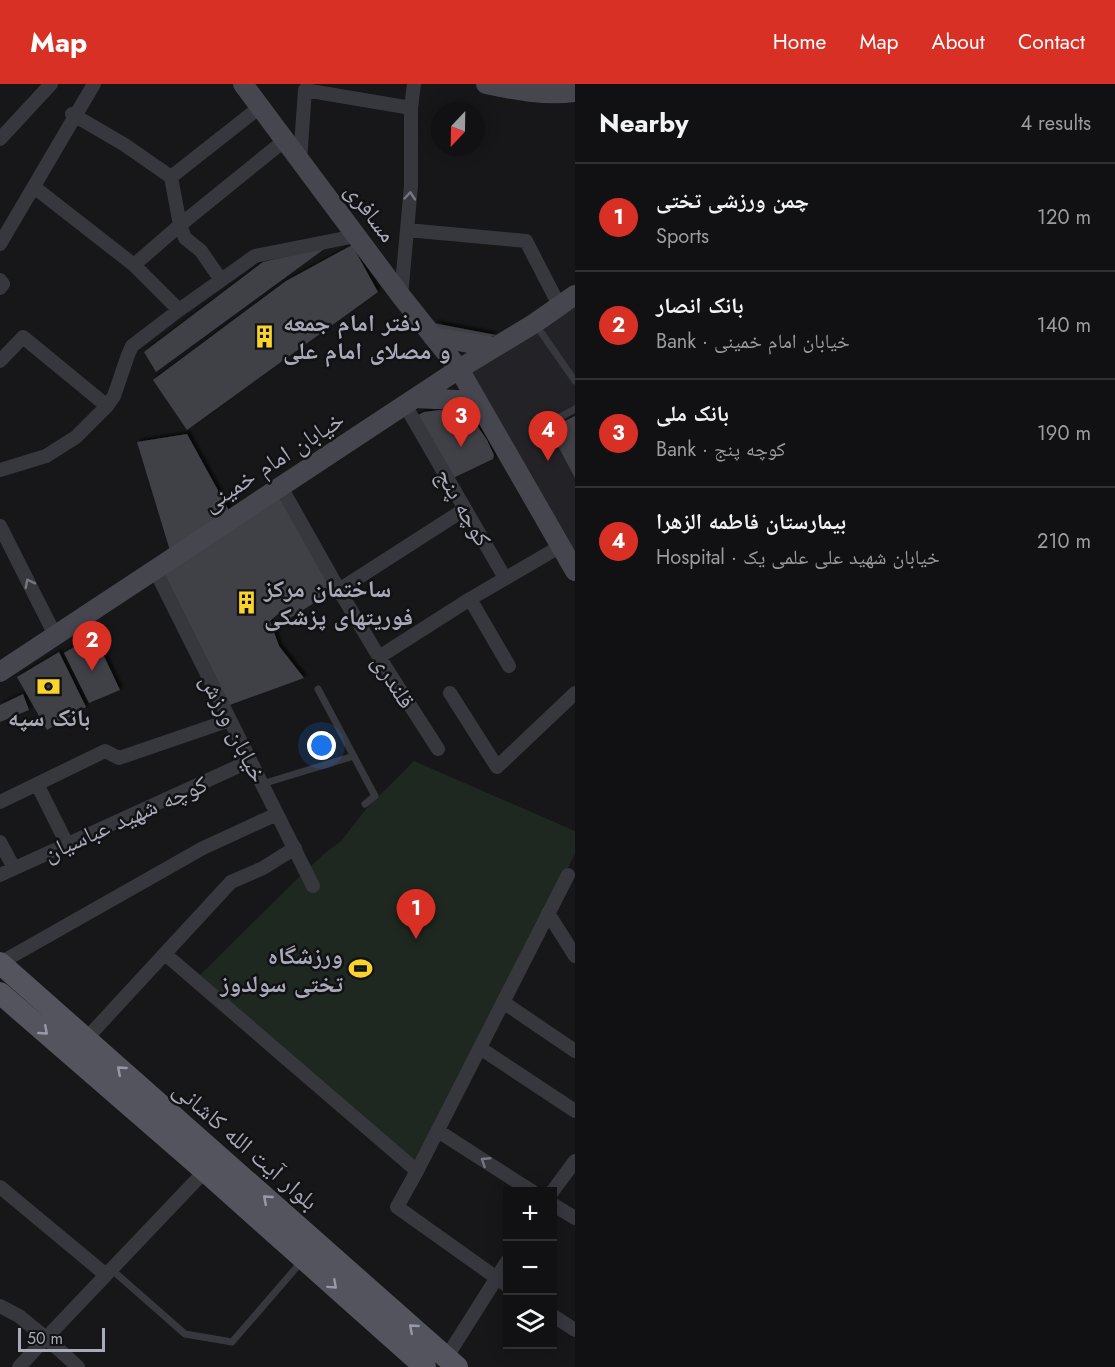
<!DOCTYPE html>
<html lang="en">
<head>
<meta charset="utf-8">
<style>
  body { margin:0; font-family:Jost,"Noto Naskh Arabic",sans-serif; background:#1a191b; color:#f1f3f6 }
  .controls { position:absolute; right:18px; bottom:18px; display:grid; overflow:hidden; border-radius:0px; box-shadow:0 3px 15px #0003 }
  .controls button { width:54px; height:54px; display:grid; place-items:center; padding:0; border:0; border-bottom:2px solid #303032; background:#111012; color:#f1f3f6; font:30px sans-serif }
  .compass { position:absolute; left:431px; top:18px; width:54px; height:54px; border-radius:50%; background:#111012; box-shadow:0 3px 15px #0003; rotate:202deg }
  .scale { position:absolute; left:18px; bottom:15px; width:87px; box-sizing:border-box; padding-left:6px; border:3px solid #a8aab9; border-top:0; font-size:16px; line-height:21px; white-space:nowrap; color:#a8aab9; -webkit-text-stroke:4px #121113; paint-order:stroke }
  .you { position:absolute; left:322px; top:662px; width:21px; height:21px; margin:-15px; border:4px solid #fff; border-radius:50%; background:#1a73e8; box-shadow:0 0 0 9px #1a73e833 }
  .badge { display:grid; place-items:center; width:39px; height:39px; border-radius:50%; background:#d93025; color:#fff; font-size:20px; font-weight:700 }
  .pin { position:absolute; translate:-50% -50px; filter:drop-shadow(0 2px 3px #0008) }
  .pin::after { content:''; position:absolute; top:32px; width:21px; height:18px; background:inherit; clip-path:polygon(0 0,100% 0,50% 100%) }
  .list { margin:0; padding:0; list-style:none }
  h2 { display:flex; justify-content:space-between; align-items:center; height:78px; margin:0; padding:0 24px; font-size:26px }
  h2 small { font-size:20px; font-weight:400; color:#9c9d9f }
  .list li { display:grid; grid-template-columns:39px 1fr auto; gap:18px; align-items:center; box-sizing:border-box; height:108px; padding:0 24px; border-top:2px solid #303032 }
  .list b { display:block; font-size:22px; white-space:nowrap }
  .list p { margin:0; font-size:20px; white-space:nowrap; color:#9c9d9f }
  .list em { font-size:20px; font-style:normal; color:#9c9d9f }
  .icon { flex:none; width:33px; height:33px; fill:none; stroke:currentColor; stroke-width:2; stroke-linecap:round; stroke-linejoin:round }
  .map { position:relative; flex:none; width:575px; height:1283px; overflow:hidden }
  header { display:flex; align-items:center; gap:36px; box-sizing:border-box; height:84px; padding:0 30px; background:#d93025; color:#fff }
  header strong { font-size:28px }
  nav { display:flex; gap:33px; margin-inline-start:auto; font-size:21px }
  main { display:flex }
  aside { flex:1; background:#111012 }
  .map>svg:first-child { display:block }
  .built { fill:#232226 }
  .garden { fill:#1e2720 }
  .building { fill:#414046; filter:url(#shadow) }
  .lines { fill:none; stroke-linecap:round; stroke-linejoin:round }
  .lane { stroke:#37373e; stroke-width:7 }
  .street { stroke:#37373e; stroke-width:14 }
  .secondary { stroke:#45464e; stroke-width:20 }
  .primary { stroke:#53545d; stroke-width:22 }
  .oneway { stroke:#757682 }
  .oneway2 { stroke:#9799a7 }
  .labels { text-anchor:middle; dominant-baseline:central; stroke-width:5; stroke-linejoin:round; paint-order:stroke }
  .street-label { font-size:24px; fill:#a8aab9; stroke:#121113 }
  .poi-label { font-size:24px; font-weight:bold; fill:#a8aab9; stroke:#121113; text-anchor:start }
</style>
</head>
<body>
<header>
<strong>Map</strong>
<nav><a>Home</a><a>Map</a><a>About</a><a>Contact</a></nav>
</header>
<main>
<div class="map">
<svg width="575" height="1283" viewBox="0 0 575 1283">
  <defs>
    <filter id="shadow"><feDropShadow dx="3" dy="-3" stdDeviation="1.5" flood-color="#0009"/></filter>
  </defs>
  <rect width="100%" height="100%" fill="#171618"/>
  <path class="built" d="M575,224V470L468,285Z"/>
  <path class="garden" d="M414,677L575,747V770L416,1081L195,896L303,789L325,769L341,757L366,725Z"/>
  <path class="building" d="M352,161L378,208L187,346L153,296L286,197Z
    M327,163L156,288L144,268L263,178Z
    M433,239L496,251L481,257L451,254Z
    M440,326L455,328L476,340L487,356L494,371L493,375L451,395L414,333L424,328Z
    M575,332V394L549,345Z
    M187,350L232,432L171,470L137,358Z
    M279,407L335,506L290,534L278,530L270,537L279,562L304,594L227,622L162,490Z
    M94,551L120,606L89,619L64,569Z
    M59,568L86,623L47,646L17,593Z
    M23,610L29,626L0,638V621Z"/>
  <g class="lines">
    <path class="lane" d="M536,241L575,297
      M545,360C543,337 558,335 575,325
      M318,605L375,712L365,720
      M262,700L354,672
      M111,1185L185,1250L232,1258L302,1177"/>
    <path class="street" d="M72,30L125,61L171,93L180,141L185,154L201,167L221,196
      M0,55L51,0
      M300,76L305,6L411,24
      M171,93L260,23
      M34,103L134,181L179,226
      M407,146L526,157L559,221
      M0,160L94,0
      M134,181L180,141L285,56
      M0,196L3,200L0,204
      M401,212L411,102V24L414,0
      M0,277L23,253L107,322
      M405,321L505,494
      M0,386L46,372L76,353L107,322L114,312L128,271L132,262L179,226L255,172L356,152
      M281,403L339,506L379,573L438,665
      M0,442L55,551
      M155,486L313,802
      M339,506L465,425
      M470,515L509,582
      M379,573L470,515L561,462
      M450,609L497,683L575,609
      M37,700L67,760
      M0,718L105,667L119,674L230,636
      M0,758L14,784
      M0,791L250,677
      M548,829L575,872
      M165,870L417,1087
      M0,879L203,764L277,730
      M503,918L575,967
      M86,955L231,798L263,784L295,764
      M480,964L575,1027
      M438,1047L533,1108
      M0,1103L106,1191
      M552,1108L575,1077
      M552,1120L575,1134
      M508,1202L397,1123L417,1087L568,791
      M0,1222L19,1232L46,1254L205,1087
      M552,1231L575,1246
      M446,1274L508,1176
      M19,1283L46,1254L78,1283"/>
    <path class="secondary" d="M243,0L401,212L459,285L575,487
      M486,0C514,6 546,12 575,8
      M433,253L493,263
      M415,314L477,317
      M0,588L459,285L535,239L575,211"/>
    <path class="primary" d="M0,879L457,1283
      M0,909L205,1087L425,1283"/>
  </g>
  <defs><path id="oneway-chevron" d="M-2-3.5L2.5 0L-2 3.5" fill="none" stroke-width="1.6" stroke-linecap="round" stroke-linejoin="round" transform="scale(1.5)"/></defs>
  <g class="oneway">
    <use href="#oneway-chevron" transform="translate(410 112) rotate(-85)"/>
    <use href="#oneway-chevron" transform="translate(29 499) rotate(-117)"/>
    <use href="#oneway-chevron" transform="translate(485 1077) rotate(-147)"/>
  </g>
  <g class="oneway2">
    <use href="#oneway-chevron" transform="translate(44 947) rotate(41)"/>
    <use href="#oneway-chevron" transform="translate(121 986) rotate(-139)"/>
    <use href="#oneway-chevron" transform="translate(267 1115) rotate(-139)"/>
    <use href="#oneway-chevron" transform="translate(333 1201) rotate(42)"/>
    <use href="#oneway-chevron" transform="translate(413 1244) rotate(-139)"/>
  </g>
  <defs>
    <symbol id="building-bare" viewBox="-9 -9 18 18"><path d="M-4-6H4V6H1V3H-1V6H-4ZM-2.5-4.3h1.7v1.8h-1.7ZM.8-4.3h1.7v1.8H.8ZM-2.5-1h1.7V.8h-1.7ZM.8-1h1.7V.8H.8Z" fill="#fbd42b" stroke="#121113" stroke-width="2.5" paint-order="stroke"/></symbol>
    <symbol id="bank-bare" viewBox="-9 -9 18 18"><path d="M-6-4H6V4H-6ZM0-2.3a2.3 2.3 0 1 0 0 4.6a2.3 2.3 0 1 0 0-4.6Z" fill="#fbd42b" stroke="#121113" stroke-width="2.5" paint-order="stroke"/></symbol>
    <symbol id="stadium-bare" viewBox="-9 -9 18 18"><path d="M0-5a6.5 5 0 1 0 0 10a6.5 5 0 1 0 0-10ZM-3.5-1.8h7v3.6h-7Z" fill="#fbd42b" stroke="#121113" stroke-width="2.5" paint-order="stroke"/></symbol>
  </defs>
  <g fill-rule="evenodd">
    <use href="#building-bare" x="248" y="236" width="33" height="33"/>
    <use href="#building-bare" x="230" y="502" width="33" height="33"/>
    <use href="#bank-bare" x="32" y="586" width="33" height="33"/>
    <use href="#stadium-bare" x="344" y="868" width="33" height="33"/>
  </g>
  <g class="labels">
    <g class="street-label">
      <text transform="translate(371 128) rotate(53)">مسافری</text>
      <text transform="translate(273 377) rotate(-33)">خیابان امام خمینی</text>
      <text transform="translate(464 423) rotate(60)">کوچه پنج</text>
      <text transform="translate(394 597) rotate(58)">قلندری</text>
      <text transform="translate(234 644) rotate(63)">خیابان ورزش</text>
      <text transform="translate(125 734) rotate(-24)">کوچه شهید عباسیان</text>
      <text transform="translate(246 1061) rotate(41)">بلوار آیت الله کاشانی</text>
    </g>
    <g class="poi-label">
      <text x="283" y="238">دفتر امام جمعه<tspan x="283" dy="28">و مصلای امام علی</tspan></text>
      <text x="264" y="504">ساختمان مرکز<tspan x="264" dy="28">فوریتهای پزشکی</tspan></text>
      <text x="49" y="633" text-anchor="middle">بانک سپه</text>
      <text x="343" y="871" text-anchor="end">ورزشگاه<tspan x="343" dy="28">تختی سولدوز</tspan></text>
    </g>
  </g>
</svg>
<div class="controls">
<button>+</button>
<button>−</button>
<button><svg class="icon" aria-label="layers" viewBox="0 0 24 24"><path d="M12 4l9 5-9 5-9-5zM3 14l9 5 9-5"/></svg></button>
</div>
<svg class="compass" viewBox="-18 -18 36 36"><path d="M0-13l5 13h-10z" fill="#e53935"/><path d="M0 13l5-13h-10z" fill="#9c9d9f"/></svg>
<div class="scale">50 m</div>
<div class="you"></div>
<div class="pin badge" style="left:416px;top:855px">1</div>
<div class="pin badge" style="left:92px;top:587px">2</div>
<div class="pin badge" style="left:461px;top:363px">3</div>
<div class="pin badge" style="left:548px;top:377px">4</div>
</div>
<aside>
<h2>Nearby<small>4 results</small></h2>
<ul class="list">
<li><span class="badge">1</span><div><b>چمن ورزشی تختی</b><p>Sports</p></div><em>120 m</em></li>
<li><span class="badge">2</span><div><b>بانک انصار</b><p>Bank · خیابان امام خمینی</p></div><em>140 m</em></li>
<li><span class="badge">3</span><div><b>بانک ملی</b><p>Bank · کوچه پنج</p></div><em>190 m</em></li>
<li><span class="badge">4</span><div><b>بیمارستان فاطمه الزهرا</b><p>Hospital · خیابان شهید علی علمی یک</p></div><em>210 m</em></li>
</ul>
</aside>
</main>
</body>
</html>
